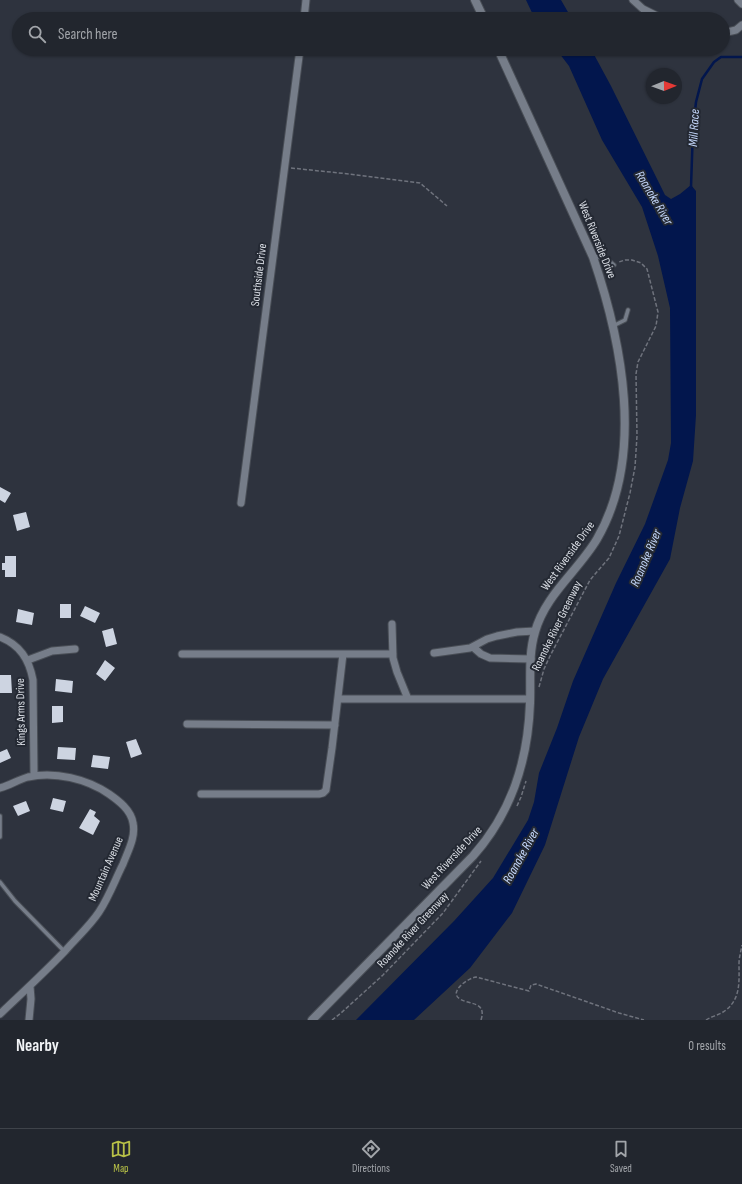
<!DOCTYPE html>
<html lang="en">
<head>
<meta charset="utf-8">
<style>
  body { margin:0; font-family:"Sofia Sans Condensed",sans-serif; background:#2a2e36; color:#f1f3f6 }
  .compass { position:absolute; left:646px; top:68px; width:36px; height:36px; border-radius:50%; background:#22262e; box-shadow:0 1px 3px #0004; rotate:89deg }
  .list { margin:0; padding:0; list-style:none }
  h2 { display:flex; justify-content:space-between; align-items:center; height:52px; margin:0; padding:0 16px; font-size:17px }
  h2 small { font-size:13px; font-weight:400; color:#a2a5aa }
  .icon { flex:none; width:22px; height:22px; fill:none; stroke:currentColor; stroke-width:2; stroke-linecap:round; stroke-linejoin:round }
  .map { position:relative; flex:none; width:742px; height:1020px; overflow:hidden }
  .search { position:absolute; background:#22262e; box-shadow:0 1px 3px #0004; left:12px; right:12px; top:12px; height:44px; display:flex; align-items:center; gap:10px; box-sizing:border-box; padding:0 14px; border-radius:22px; color:#a2a5aa; font-size:15px }
  .sheet { height:108px; background:#22262e }
  nav { display:flex; justify-content:space-around; align-items:center; box-sizing:border-box; height:56px; border-top:1px solid #3f434a; background:#22262e; font-size:11px; color:#a2a5aa }
  nav a { display:grid; justify-items:center; gap:2px }
  nav .on { color:#b8c147 }
  .map>svg:first-child { display:block }
  .water { fill:#02164d }
  .lines { fill:none; stroke-linecap:round; stroke-linejoin:round }
  .stream { stroke:#02164d; stroke-width:2.5 }
  .building { fill:#cdd4e1 }
  .service-casing { stroke:#494e56; stroke-width:5.5 }
  .minor-casing { stroke:#494e56; stroke-width:9 }
  .tertiary-casing { stroke:#494e56; stroke-width:10 }
  .path { stroke:#6f737d; stroke-width:1.5; stroke-dasharray:4 2; stroke-linecap:butt }
  .service { stroke:#767d89; stroke-width:3.5 }
  .minor { stroke:#767d89; stroke-width:7 }
  .tertiary { stroke:#767d89; stroke-width:8 }
  .labels { text-anchor:middle; dominant-baseline:central; stroke-width:4; stroke-linejoin:round; paint-order:stroke }
  .street-label { font-size:12px; fill:#dadee5; stroke:#242933 }
  .water-label { font-size:13px; font-style:italic; fill:#c5d8fc; stroke:#242933 }
</style>
</head>
<body>
<div class="map">
<svg width="742" height="1020" viewBox="0 0 742 1020">
  <rect width="100%" height="100%" fill="#2e333e"/>
  <path class="water" d="M526,0H561L572,19H535Z
    M556,49H591L611,86L665,195L671,199L680,194L691,185L696,191V415L693,461L680,508L670,559L603,679L579,737L545,845L512,913L470,968L414,1020H356L454,921L493,878L528,820L534,802L539,773L557,728L573,681L616,583L645,524L668,460L671,443L670,308L658,256L642,207L602,140L569,66Z"/>
  <g class="lines">
    <path class="stream" d="M691,187L693,128L696,102L702,79L714,62L721,57H742"/>
  </g>
  <path class="building" d="M0,487L11,493L5,503L0,500Z
    M26,512L30,527L17,531L13,515Z
    M5,556H16V577H5V570H2V563H5Z
    M60,604H71V618H60Z
    M85,606L100,613L95,623L80,616Z
    M18,609L34,613L32,625L16,622Z
    M113,628L117,644L106,647L102,631Z
    M105,660L115,668L105,681L96,674Z
    M0,675H11L12,693H0Z
    M56,679L73,681L72,693L55,691Z
    M52,706H63V722L52,723Z
    M136,739L142,754L131,758L126,742Z
    M58,747L76,748L75,760L57,759Z
    M7,749L11,758L0,763V752Z
    M93,755L110,757L108,769L91,767Z
    M53,798L66,801L63,812L50,809Z
    M26,801L30,811L18,816L13,806Z
    M90,809L96,812L94,816L100,821L93,835L79,828Z"/>
  <g class="lines">
    <defs>
      <path id="service" d="M593,257C602,256 607,259 614,265
        M613,326L625,320L628,310
        M0,816V837
        M0,882L15,901L64,951"/>
      <path id="minor" d="M633,0L643,9L663,19
        M738,0L742,4
        M304,19L306,0
        M723,33L736,30L742,25
        M241,503L300,49
        M392,624L393,658L397,672L408,699
        M0,637C20,645 29,659 33,680L34,776
        M473,647L481,654L490,658L531,659
        M434,653L470,648L487,639L497,636L517,632L535,631
        M182,654H393
        M28,660L52,651L75,649
        M338,699H530
        M187,724L335,725
        M0,788C10,785 18,780 28,777C55,771 87,779 109,794C119,801 131,810 133,823C136,837 128,851 123,864C115,880 109,897 99,912C89,927 76,938 65,951C44,973 22,993 0,1014
        M201,794H319L323,793L326,790L332,748L343,654
        M29,1020L31,999L30,986"/>
      <path id="tertiary" d="M475,0L484,19
        M312,1020L473,856C512,812 528,761 530,703C531,679 528,655 535,632C545,595 578,571 597,539C645,456 622,342 593,257L498,49"/>
    </defs>
    <use href="#service" class="service-casing"/>
    <use href="#minor" class="minor-casing"/>
    <use href="#tertiary" class="tertiary-casing"/>
    <path class="path" d="M291,168L349,174L420,183L447,206
      M539,687L544,669L550,656L590,580L609,558L619,536L630,493L635,467L637,436L636,374L638,362L656,326L658,312L647,269L641,263L632,260H625L619,262
      M517,806L521,797L526,781
      M332,1020L341,1013L383,975L443,913L481,861
      M481,1020C487,1001 469,1005 460,999C448,992 468,978 476,977L529,991L531,985L536,984L619,1013L644,1020
      M706,1020C712,1016 720,1015 726,1010C741,998 739,981 739,964C739,957 741,951 742,945"/>
    <use href="#service" class="service"/>
    <use href="#minor" class="minor"/>
    <use href="#tertiary" class="tertiary"/>
  </g>
  <g class="labels">
    <g class="street-label">
      <text transform="translate(597 240) rotate(68)">West Riverside Drive</text>
      <text transform="translate(259 275) rotate(-83)">Southside Drive</text>
      <text transform="translate(568 556) rotate(-54)">West Riverside Drive</text>
      <text transform="translate(557 626) rotate(-64)">Roanoke River Greenway</text>
      <text transform="translate(21 712) rotate(-91)">Kings Arms Drive</text>
      <text transform="translate(452 858) rotate(-47)">West Riverside Drive</text>
      <text transform="translate(106 869) rotate(-66)">Mountain Avenue</text>
      <text transform="translate(413 930) rotate(-47)">Roanoke River Greenway</text>
    </g>
    <g class="water-label">
      <text transform="translate(694 128) rotate(-87)">Mill Race</text>
      <text transform="translate(654 198) rotate(59)">Roanoke River</text>
      <text transform="translate(646 558) rotate(-67)">Roanoke River</text>
      <text transform="translate(521 856) rotate(-61)">Roanoke River</text>
    </g>
  </g>
</svg>
<svg class="compass" viewBox="-18 -18 36 36"><path d="M0-13l5 13h-10z" fill="#e53935"/><path d="M0 13l5-13h-10z" fill="#a2a5aa"/></svg>
<div class="search"><svg class="icon" aria-label="search" viewBox="0 0 24 24"><circle cx="10" cy="10" r="6"/><path d="M15 15l6 6"/></svg>Search here</div>
</div>
<section class="sheet">
<h2>Nearby<small>0 results</small></h2>
<ul class="list">
</ul>
</section>
<nav>
<a class="on"><svg class="icon" aria-label="map" viewBox="0 0 24 24"><path d="M3 6l6-2 6 2 6-2v14l-6 2-6-2-6 2zM9 4v14M15 6v14"/></svg>Map</a>
<a><svg class="icon" aria-label="directions" viewBox="0 0 24 24"><path d="M12 3l9 9-9 9-9-9zM9 14v-3h6M13 9l2 2-2 2"/></svg>Directions</a>
<a><svg class="icon" aria-label="saved" viewBox="0 0 24 24"><path d="M7 4h10v16l-5-4-5 4z"/></svg>Saved</a>
</nav>
</body>
</html>
